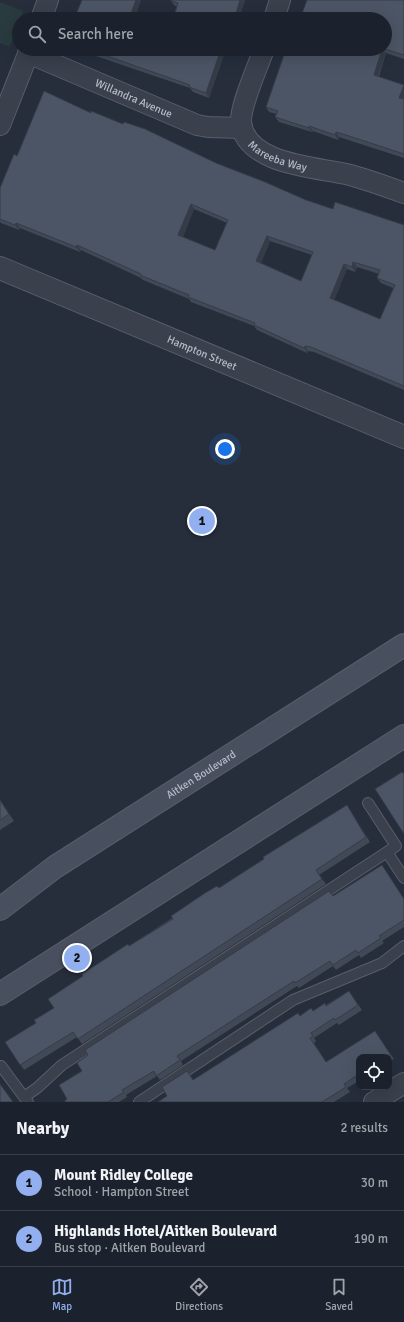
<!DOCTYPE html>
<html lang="en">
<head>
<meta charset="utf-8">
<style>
  body { margin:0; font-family:Signika,sans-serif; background:#292f39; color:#f1f3f6 }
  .controls { position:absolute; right:12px; bottom:12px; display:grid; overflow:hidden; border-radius:8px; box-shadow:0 4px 16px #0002 }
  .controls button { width:36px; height:36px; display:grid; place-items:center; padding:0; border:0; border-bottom:1px solid #3a3f49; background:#1c222d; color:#f1f3f6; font:20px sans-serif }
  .you { position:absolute; left:225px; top:449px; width:14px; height:14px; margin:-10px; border:3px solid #fff; border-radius:50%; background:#1a73e8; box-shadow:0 0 0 6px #1a73e833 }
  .badge { display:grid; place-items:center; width:26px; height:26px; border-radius:50%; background:#92b0f0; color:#111; font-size:13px; font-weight:700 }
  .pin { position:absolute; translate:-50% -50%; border:2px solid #fff; box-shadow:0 1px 4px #0006 }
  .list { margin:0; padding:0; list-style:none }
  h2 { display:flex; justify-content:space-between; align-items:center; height:52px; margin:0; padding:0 16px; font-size:17px }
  h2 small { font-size:13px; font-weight:400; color:#a0a4aa }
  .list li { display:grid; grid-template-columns:26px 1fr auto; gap:12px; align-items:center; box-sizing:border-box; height:56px; padding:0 16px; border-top:1px solid #3a3f49 }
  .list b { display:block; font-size:15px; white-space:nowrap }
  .list p { margin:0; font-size:13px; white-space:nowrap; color:#a0a4aa }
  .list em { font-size:13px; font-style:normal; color:#a0a4aa }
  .icon { flex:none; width:22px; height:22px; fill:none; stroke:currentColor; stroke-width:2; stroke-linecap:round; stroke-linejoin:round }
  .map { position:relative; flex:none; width:404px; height:1102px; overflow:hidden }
  .search { position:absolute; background:#1c222d; box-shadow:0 4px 16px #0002; left:12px; right:12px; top:12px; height:44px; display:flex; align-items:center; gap:10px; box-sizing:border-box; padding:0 14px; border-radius:22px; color:#a0a4aa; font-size:15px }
  .sheet { height:164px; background:#1c222d }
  nav { display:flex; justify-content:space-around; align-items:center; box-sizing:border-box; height:56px; border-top:1px solid #3a3f49; background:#1c222d; font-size:11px; color:#a0a4aa }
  nav a { display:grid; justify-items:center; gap:2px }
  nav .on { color:#92b0f0 }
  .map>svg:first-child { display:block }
  .park { fill:#293b3e }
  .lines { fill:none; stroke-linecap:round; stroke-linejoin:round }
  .service-casing { stroke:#585e6a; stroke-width:12 }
  .minor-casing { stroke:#585e6a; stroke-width:22 }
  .tertiary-casing { stroke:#585e6a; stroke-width:24 }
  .secondary-casing { stroke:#585e6a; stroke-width:24 }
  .service { stroke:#3a404c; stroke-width:10 }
  .minor { stroke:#3a404c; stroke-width:20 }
  .tertiary { stroke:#3a404c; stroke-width:22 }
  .secondary { stroke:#484f5f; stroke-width:22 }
  .wall { fill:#414957; fill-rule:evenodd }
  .shaded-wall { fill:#353c47 }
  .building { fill:#4c5565; stroke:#353c47; fill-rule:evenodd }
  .labels { text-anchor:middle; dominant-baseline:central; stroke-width:3.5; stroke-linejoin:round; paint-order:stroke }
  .street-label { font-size:11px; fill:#b6bbc7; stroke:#1f2531 }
</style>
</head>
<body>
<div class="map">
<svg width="404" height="1102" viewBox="0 0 404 1102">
  <rect width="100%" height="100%" fill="#262e3c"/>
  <path class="park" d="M0,2L23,11L10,47L0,43Z"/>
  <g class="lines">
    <defs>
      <path id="service" d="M368,803L396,846L387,852
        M1,1066L24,1097
        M28,1102L24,1097L37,1088L62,1065L387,852L404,878
        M139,1102L293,1000L382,963L404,946"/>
      <g id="minor">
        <path d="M41,19L48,0"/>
        <path d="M274,19L280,0"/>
        <path id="s1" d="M264,49C258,66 240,106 241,122C245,164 314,167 346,174C366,179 385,186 404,193"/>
        <path id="s2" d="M28,53L197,125L208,127L242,128"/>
        <path d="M0,125L30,49"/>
        <path d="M374,1102L404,1083"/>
      </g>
      <g id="tertiary">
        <path id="s3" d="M0,268L404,437"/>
      </g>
      <g id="secondary">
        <path id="s4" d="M0,909L55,867L404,645"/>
        <path d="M0,994L404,736"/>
      </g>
    </defs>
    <use href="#service" class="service-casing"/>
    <use href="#minor" class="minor-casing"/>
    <use href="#tertiary" class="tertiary-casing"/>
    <use href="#secondary" class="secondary-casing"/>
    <use href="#service" class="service"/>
    <use href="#minor" class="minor"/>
    <use href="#tertiary" class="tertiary"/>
    <use href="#secondary" class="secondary"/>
  </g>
  <path class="wall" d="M245,0L239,19L237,18V19H173L177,6H175L171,1Z
    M404,0V59L386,53L379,77L404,86V158L339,137L338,140L313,131L312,132L279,122L275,117L276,114L269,112L266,107L286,49H385V19Z
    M84,49H226L209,98L193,92L190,88L87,53Z
    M91,113L216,163L306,200L333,209L404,225V390L314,352L308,351L307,353L257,330L254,326L191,302L189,299L143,280L141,278L81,250L80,252L20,228L19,230L1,223L0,222V188L17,156ZM194,209L227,223L215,250L183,237ZM270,241L312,255L301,281L261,263ZM357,267L379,274L377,278L381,283L393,288L380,319L334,300L347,269L355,272Z
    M0,800L14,821L0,830Z
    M347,805L370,842L319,875L326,884L82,1044L77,1037L24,1070L5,1042L36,1023L129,946Z
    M333,896L404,898V927L382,941L384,943L361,958L359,955L336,970L333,966L299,988L297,986L181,1061L183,1065L160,1080L157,1076L126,1095L127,1097L119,1102H65L82,1071Z
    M349,991L362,1010L339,1025L337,1023L314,1038L316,1041L314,1043L326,1062L375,1031L394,1059L389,1062V1057H359V1081L347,1088L350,1092L334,1102H158L193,1080L300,1016L326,1005Z"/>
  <path class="shaded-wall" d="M136,0H141L135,19H129Z
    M240,0H245L239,19L236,14Z
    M233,13L237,18V19H231Z
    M221,49H226L209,98L206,93Z
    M382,49H383L386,53L377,80L374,75Z
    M404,85V99L399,98Z
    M309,126L313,131L312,132L309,128Z
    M336,132L339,137L338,140L335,135Z
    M191,204L194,209L182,240L178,235Z
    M16,223L20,228L19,230L15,225Z
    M267,236L270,241L260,266L256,261Z
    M77,245L81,250L80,252L76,247Z
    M353,262L357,267L355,272L352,267Z
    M344,264L347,269L333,303L330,298Z
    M305,346L308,351L307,353L304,348Z"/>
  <path class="building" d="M82,0H136L129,19H74Z
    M172,0H240L236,14L233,13L231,19H173L178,3L171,1Z
    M307,0H404V55L385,49V19H300Z
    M87,49H221L206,93L189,87L190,85Z
    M286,49H382L374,75L404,85L399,98L404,99V154L346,135L336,132L335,135L309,126V128L275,117L278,111L266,107Z
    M44,91L91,113V111L123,124L124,122L145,129L216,163L265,182L306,200L333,209L335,202L404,225V386L311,347L305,346L304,348L254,325L255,323L188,297L189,295L140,275L141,274L77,245L76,247L16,223L15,225L0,219V188L14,154L17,156ZM191,204L228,220L215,250L178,235ZM267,236L313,252L301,281L256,261ZM353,262L380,270L377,278L395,285L380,319L330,298L344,264L352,267Z
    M402,772L404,774V834L375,789Z
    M0,800L9,814L0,820Z
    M347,805L366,837L316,870L322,879L78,1039L73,1032L20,1065L5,1042L36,1023L34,1020L54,1008L48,999L83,976L82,974L128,944L129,946L173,919L171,916L205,893L217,886L219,888L264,859L263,857Z
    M382,865L404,899V920L379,936L381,938L358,953L356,950L333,965L330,961L295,983L294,981L177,1056L180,1060L156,1076L154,1071L122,1090L124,1092L108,1102H65V1101L67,1099L59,1085L82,1071L77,1063L88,1055L85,1050L329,891L333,896Z
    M349,991L358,1005L335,1020L334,1018L311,1033L313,1036L310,1038L326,1062L375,1031L390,1054L386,1057H359V1074L344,1084L346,1087L322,1102H158L167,1096L162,1087L187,1071L193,1080L298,1013L300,1016L311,1008L313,1011L325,1003L326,1006Z
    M0,1084L13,1102H0Z"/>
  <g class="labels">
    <g class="street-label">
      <text stroke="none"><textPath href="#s2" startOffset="115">Willandra Avenue</textPath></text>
      <text stroke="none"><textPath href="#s1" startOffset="131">Mareeba Way</textPath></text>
      <text stroke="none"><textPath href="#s3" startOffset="219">Hampton Street</textPath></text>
      <text stroke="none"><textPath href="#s4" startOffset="242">Aitken Boulevard</textPath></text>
    </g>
  </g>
</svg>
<div class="controls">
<button><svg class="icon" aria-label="locate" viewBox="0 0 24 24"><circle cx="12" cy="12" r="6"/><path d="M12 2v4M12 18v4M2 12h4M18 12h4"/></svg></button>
</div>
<div class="you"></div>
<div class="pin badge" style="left:202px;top:521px">1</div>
<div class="pin badge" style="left:77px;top:958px">2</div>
<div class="search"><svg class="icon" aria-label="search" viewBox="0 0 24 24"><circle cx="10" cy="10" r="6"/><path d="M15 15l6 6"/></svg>Search here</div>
</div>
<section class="sheet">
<h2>Nearby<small>2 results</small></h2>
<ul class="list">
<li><span class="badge">1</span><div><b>Mount Ridley College</b><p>School · Hampton Street</p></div><em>30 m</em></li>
<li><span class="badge">2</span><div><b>Highlands Hotel/Aitken Boulevard</b><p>Bus stop · Aitken Boulevard</p></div><em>190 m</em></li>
</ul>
</section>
<nav>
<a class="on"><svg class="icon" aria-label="map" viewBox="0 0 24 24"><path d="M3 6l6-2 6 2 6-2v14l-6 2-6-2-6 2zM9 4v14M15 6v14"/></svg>Map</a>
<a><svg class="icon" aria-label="directions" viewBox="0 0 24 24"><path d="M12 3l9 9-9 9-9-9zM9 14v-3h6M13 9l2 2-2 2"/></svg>Directions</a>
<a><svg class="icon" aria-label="saved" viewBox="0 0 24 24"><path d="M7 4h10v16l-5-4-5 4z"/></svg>Saved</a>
</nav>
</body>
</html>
